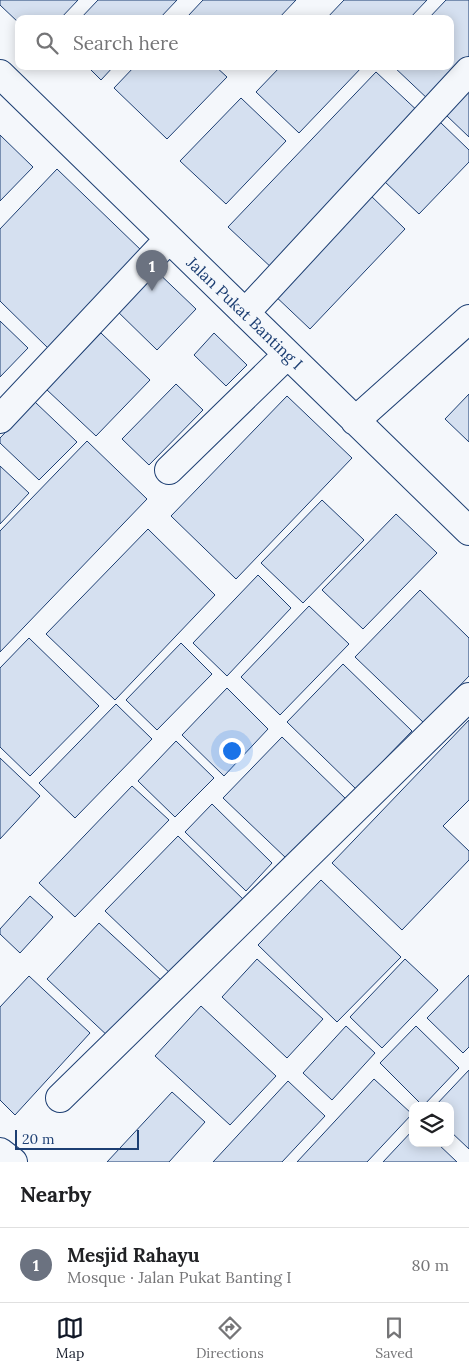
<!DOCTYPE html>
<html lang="en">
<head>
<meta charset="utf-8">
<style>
  body { margin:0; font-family:Lora,serif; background:#f2f2f2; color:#202124 }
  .controls { position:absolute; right:15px; bottom:15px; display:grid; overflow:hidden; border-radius:10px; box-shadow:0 2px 12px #0003 }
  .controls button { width:45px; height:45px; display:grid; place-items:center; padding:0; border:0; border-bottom:1px solid #e0e0e0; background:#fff; color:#202124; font:25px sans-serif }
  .scale { position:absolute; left:15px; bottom:12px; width:124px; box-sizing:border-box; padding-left:5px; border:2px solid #1d3f73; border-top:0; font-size:14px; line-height:18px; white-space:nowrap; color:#1d3f73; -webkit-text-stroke:4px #f4f7fb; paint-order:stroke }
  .you { position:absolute; left:231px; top:750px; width:18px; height:18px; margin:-12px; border:4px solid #fff; border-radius:50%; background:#1a73e8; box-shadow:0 0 0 8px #1a73e833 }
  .badge { display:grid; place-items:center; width:32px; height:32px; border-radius:50%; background:#111827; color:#fff; font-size:16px; font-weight:700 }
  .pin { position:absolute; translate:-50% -41px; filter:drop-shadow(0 1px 2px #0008) }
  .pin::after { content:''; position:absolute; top:26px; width:18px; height:15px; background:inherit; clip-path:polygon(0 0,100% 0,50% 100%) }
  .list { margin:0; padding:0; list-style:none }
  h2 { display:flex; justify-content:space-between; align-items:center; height:65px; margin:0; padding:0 20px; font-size:21px }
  h2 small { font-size:16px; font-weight:400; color:#757577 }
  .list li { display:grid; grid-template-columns:32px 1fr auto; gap:15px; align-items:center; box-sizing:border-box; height:75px; padding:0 20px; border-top:1px solid #e0e0e0 }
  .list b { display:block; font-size:19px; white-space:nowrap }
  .list p { margin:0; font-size:16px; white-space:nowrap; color:#757577 }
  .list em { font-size:16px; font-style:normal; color:#757577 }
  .icon { flex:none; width:28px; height:28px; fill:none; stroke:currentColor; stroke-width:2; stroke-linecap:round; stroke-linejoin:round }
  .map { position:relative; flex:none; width:469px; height:1162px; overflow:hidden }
  .search { position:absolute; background:#fff; box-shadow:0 2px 12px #0003; left:15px; right:15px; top:15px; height:55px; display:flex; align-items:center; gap:12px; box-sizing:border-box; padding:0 18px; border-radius:10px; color:#757577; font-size:19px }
  .sheet { height:140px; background:#fff }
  nav { display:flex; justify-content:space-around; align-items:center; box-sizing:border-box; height:70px; border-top:1px solid #e0e0e0; background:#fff; font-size:14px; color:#757577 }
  nav a { display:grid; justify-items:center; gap:2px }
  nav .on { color:#111827 }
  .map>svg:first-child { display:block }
  .building { fill:#d5e0f0; stroke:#1d3f73 }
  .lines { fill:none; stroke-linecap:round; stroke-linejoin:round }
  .street-casing { stroke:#1d3f73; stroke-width:30 }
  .street { stroke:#f4f7fb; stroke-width:28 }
  .labels { text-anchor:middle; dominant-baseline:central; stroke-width:4; stroke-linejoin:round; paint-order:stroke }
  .street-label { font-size:16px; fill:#1d3f73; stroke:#f4f7fb }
</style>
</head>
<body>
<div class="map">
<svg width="469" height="1162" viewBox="0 0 469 1162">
  <rect width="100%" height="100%" fill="#f4f7fb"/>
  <path class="building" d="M0,0H78L60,19H19V23L0,5Z
    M98,0H177L159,19H80Z
    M203,0H296L278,19H191L188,16Z
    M344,0H427L409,19H326Z
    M446,0H469V61L430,101L393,66H450V19H428Z
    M87,66H114L101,80Z
    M135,66H215L227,77L167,139L114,88Z
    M281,66H363L299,133L256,92Z
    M376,72L422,115L274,270L228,227Z
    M469,91V137L446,115Z
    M241,98L286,141L226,204L180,161Z
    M440,122L469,150V162L419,214L384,181Z
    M0,135L33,167L0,201Z
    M57,169L143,252L49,349L0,301V229Z
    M367,192L405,229L310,329L271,292Z
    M151,266L196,309L157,350L112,306Z
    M0,321L28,348L0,377Z
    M101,333L150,380L96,436L46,389Z
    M214,333L247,365L226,386L194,355Z
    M176,384L203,410L149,465L122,439Z
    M469,394V442L445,419Z
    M287,396L352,458L236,579L171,516Z
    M35,402L77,442L39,480L0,443V438Z
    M87,441L147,499L0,652V531Z
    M0,466L29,493L0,524Z
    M322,500L364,540L303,603L261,563Z
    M396,514L437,553L363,629L322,590Z
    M148,529L215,595L115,700L46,634Z
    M258,575L291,608L227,676L193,643Z
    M420,590L469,638V676L424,723L355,657Z
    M309,606L349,644L280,715L241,677Z
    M29,638L99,706L30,776L0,747V668Z
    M181,643L212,674L157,730L126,700Z
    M343,664L412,731L356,789L287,722Z
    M227,688L268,729L224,776L182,735Z
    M116,704L152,739L75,818L39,783Z
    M469,720V800L443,826L469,851V860L402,930L332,863Z
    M282,737L346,799L287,859L223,798Z
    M176,741L214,778L175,817L138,781Z
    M0,758L40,796L0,839Z
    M132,786L169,820L75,917L39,883Z
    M212,804L272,863L246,891L185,832Z
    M178,836L246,902L174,977L105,911Z
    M321,880L401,957L337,1022L258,945Z
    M30,896L53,917L20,953L0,934V929Z
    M99,923L162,981L110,1038L47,979Z
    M257,959L323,1019L287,1058L222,997Z
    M405,959L438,990L382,1048L350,1017Z
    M469,975V1047L463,1053L427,1018Z
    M29,976L90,1033L15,1115L0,1100V1007Z
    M201,1006L276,1076L230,1125L155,1056Z
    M346,1026L375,1053L332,1100L303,1073Z
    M416,1026L459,1068L423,1106L380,1063Z
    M469,1070V1149L450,1131V1106H435Z
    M374,1079L412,1114L367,1162H297Z
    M288,1081L325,1116L282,1162H213Z
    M172,1092L205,1122L169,1162H107Z
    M413,1130V1143H437L457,1162H383Z"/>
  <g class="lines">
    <defs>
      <path id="street" d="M0,74L469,531
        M245,313L469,71
        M0,419L169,239
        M355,421L469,319
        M169,470L287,355
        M60,1098L469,697
        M0,1152L13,1162"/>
    </defs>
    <use href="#street" class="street-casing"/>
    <use href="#street" class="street"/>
  </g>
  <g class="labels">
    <g class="street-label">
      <text transform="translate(245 313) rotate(44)">Jalan Pukat Banting I</text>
    </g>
  </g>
</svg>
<div class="controls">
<button><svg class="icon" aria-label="layers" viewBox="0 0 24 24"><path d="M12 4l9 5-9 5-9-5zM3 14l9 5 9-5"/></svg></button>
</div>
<div class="scale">20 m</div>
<div class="you"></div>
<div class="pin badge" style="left:152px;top:291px;background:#6b7280">1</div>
<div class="search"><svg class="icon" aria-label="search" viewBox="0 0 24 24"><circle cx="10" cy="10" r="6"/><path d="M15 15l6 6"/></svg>Search here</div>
</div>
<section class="sheet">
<h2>Nearby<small></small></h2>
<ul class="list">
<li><span class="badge" style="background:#6b7280">1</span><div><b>Mesjid Rahayu</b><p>Mosque · Jalan Pukat Banting I</p></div><em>80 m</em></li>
</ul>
</section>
<nav>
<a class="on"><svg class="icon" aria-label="map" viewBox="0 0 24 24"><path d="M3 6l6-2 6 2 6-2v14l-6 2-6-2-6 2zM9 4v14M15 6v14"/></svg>Map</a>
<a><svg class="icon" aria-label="directions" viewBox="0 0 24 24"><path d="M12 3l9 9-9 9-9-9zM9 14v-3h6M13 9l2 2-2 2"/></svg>Directions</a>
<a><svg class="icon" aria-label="saved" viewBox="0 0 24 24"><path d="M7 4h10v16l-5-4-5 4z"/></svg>Saved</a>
</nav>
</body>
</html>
